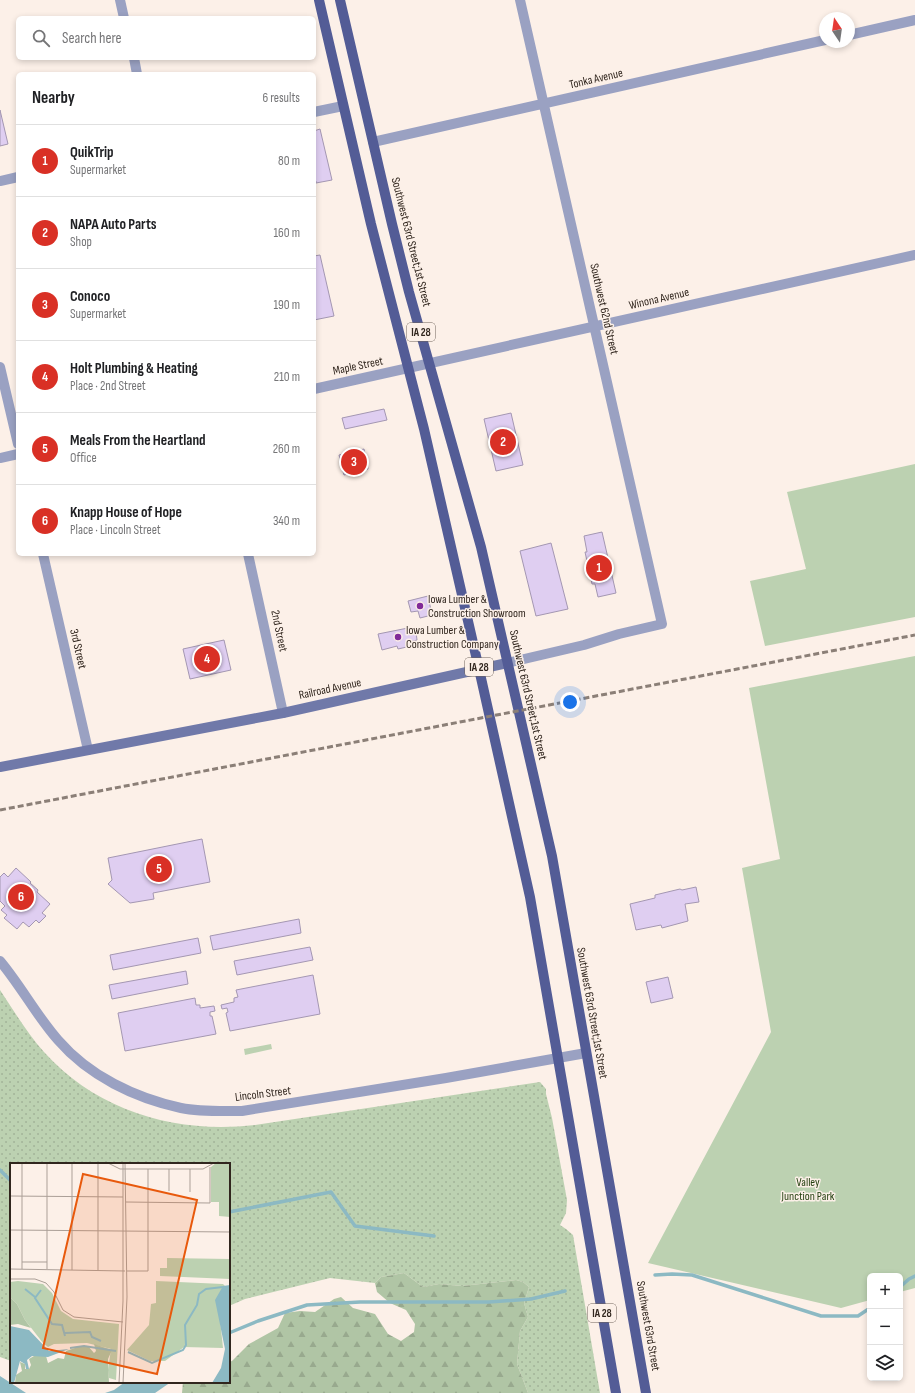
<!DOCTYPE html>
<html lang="en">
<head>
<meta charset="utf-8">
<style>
  body { margin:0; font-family:"Sofia Sans Condensed",sans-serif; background:#f6f6f6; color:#202124 }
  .controls { position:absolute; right:12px; bottom:12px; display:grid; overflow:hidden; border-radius:6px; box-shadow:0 2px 6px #0003 }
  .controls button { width:36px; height:36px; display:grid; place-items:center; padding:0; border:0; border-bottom:1px solid #e0e0e0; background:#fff; color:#202124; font:20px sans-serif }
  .compass { position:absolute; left:819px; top:12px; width:36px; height:36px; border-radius:50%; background:#fff; box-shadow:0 2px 6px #0003; rotate:347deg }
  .you { position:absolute; left:570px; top:702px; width:14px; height:14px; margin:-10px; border:3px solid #fff; border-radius:50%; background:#1a73e8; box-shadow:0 0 0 6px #1a73e833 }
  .badge { display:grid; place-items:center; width:26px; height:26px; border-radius:50%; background:#d93025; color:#fff; font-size:13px; font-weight:700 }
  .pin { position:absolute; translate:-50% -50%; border:2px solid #fff; box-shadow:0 1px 4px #0006 }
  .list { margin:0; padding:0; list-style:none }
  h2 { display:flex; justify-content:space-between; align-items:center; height:52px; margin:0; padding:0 16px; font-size:17px }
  h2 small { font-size:13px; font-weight:400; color:#757577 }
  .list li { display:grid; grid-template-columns:26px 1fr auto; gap:12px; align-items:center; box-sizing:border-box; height:72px; padding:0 16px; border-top:1px solid #e0e0e0 }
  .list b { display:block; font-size:15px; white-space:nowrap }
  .list p { margin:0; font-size:13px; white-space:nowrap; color:#757577 }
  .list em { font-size:13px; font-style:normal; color:#757577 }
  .icon { flex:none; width:22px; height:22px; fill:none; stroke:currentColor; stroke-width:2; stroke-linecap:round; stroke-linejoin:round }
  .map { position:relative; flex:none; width:915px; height:1393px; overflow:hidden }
  .search { position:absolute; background:#fff; box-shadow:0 2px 6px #0003; left:16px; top:16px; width:300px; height:44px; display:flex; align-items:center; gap:10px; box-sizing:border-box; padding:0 14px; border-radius:6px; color:#757577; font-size:15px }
  .panel { position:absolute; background:#fff; box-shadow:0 2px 6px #0003; left:16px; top:72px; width:300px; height:484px; border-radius:6px }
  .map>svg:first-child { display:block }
  .grass { fill:url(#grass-dots) }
  .forest { fill:url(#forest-firs) }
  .park { fill:#bcd1b1 }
  .water { fill:#8cb9c3 }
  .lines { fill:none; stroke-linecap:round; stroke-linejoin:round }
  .stream { stroke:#8cb9c3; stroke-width:3.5 }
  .building { fill:#dfcef1; stroke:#a497b2 }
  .street { stroke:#9aa1c2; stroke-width:10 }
  .secondary { stroke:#7079a9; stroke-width:10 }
  .primary { stroke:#535c96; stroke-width:10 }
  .rail { stroke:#8b7f77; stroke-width:3; stroke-dasharray:6 3; stroke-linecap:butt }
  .poi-dot { fill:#812b99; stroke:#fcf0e8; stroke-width:1.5 }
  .labels { text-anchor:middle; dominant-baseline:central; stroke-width:3; stroke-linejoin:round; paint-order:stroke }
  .shield { fill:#fcf0e8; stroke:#6e635b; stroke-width:1 }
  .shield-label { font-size:11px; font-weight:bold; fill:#31261e }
  .street-label { font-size:12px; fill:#31261e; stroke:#fcf0e8 }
  .poi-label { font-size:12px; fill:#31261e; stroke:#fcf0e8; text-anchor:start }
  .park-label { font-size:12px; fill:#244010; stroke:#fcf0e8 }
  .inset-river { fill:none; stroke:#8cb9c3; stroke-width:2 }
  .inset-road { fill:none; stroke:#ab9f97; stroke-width:1 }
  .view { fill:#e8590c; fill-opacity:0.15; stroke:#e8590c; stroke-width:2 }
  .inset-edge { fill:none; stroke:#31261e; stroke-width:2 }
</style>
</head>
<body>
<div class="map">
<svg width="915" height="1393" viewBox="0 0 915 1393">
  <defs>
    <pattern id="grass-dots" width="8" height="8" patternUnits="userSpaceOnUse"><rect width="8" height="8" fill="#bcd1b1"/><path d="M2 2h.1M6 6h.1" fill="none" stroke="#a2b398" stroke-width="1.8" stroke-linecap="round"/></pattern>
    <pattern id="forest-firs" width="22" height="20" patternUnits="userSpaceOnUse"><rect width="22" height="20" fill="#b0c5a5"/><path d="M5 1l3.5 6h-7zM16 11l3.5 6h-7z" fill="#98a98e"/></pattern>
  </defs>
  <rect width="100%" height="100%" fill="#fcf0e8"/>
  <path class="grass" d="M0,990C14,1011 27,1033 44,1052C98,1112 177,1134 255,1125L540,1082L546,1089V1094L552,1118L567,1200L566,1213L560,1225L566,1229L573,1235L600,1393H528L517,1364L520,1331L528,1317L524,1303L529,1287L523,1282L516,1280L462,1286L439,1284L423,1287L404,1273L381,1277L375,1283L330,1278L245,1299L229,1306V1164H11V1361L0,1357Z"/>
  <path class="forest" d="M404,1273L423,1287L439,1284L462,1286L516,1280L523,1282L529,1287L524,1303L528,1317L520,1331L517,1364L528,1393H182L183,1382H229V1362L232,1361L249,1344L278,1328L285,1313L300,1311L315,1312L334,1299L341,1297L353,1308L375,1314L388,1334L401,1341L414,1332L415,1324L406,1310L390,1303L377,1292L375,1283L381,1277Z"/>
  <path class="park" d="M915,464V617L765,646L750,581L806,569L787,492Z
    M915,656V1288L900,1292V1276H870V1300L841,1308L648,1263L771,1032L742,868L780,859L749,688Z
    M271,1044L272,1049L245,1055L244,1049Z"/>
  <path class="water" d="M0,1376L23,1391L26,1393H0Z
    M125,1382H171L155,1393H105L114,1390Z"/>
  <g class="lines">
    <path class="stream" d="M0,1170L11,1181
      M229,1212L331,1192L355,1226L434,1236
      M655,1275L672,1274L692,1275L821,1316H858L870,1308
      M900,1287L909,1279L915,1276
      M229,1333L258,1321L307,1305L360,1302H489L531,1299L565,1291"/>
  </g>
  <path class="building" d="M0,110L8,144L0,146Z
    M320,129L332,180L316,183V181H314V131Z
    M320,255L334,316L314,320V256Z
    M384,409L387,420L345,429L342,418Z
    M511,413L523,465L496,471L484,419Z
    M364,449L368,469L344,475L339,455Z
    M602,532L616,593L598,597L595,584H592L585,552H587L584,536Z
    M551,543L568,609L536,616L520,551Z
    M428,596L432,615L420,618L418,611L411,612L408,601Z
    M408,628L409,634L416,632L417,640L410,642L411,646L398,649L397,646L382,650L378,634Z
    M224,640L231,670L190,679L183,649Z
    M202,839L210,882L153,893L154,899L130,903L108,884L112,880L108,858Z
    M16,868L31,882L30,883L38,890L37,892L50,904L42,913L46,916L39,923L36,920L29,927L23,922L17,929L4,918L7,915L1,910L5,906L0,901V877L4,873L8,877Z
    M696,887L699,902L685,904L688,921L662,928L661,925L636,930L630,904L655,898V895L680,889L682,890Z
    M299,919L301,933L213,950L210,936Z
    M198,938L201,953L113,970L110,955Z
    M310,947L313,960L237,975L234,961Z
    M186,971L188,984L112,999L109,985Z
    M313,975L320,1014L230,1031L226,1013L228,1012L227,1008L222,1009L221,1005L234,1002V998L238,997L236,990Z
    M668,977L673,998L651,1003L646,982Z
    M195,998L196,1005H200V1008L214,1006L215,1011L210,1012V1016H212L216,1034L125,1051L118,1013Z"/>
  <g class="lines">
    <path class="street" d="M120,0L124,18
      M849,35L915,20
      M134,58L137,74
      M314,112L343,106
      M373,142L825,40
      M0,181L18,177
      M0,367L18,444
      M314,389L915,255
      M0,458L18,454
      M43,554L88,750
      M248,554L283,713
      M507,663L584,645L619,634L662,624L520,0
      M0,961C21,986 36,1015 58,1040C89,1076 135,1098 181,1108C201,1112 222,1111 242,1111L446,1078L586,1053"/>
    <path class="secondary" d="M0,767L283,713L507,663"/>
    <path class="primary" d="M319,0L371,224L424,429L479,669L530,897L616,1393
      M340,0L392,224L409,292L481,547L552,856L646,1393"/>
    <path class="rail" d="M0,810L915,635"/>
  </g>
  <g class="poi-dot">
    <circle cx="420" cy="606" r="4"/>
    <circle cx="398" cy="637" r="4"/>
  </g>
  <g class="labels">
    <g class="shield">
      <rect x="407" y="323" width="28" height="18" rx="3"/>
      <rect x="465" y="658" width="28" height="18" rx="3"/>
      <rect x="588" y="1304" width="28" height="18" rx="3"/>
    </g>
    <g class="shield-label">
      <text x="421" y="332">IA 28</text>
      <text x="479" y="667">IA 28</text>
      <text x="602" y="1313">IA 28</text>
    </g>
    <g class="street-label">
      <text transform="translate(596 79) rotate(-13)">Tonka Avenue</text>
      <text transform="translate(411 242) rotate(76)">Southwest 63rd Street;1st Street</text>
      <text transform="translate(659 299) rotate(-13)">Winona Avenue</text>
      <text transform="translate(604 309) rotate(77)">Southwest 62nd Street</text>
      <text transform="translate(358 366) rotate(-12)">Maple Street</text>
      <text transform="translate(279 631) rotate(78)">2nd Street</text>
      <text transform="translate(78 649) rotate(77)">3rd Street</text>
      <text transform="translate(330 689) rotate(-12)">Railroad Avenue</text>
      <text transform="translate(528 695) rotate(77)">Southwest 63rd Street;1st Street</text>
      <text transform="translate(592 1013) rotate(80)">Southwest 63rd Street;1st Street</text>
      <text transform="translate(263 1094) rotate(-7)">Lincoln Street</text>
      <text transform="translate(648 1326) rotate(80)">Southwest 63rd Street</text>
    </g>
    <g class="poi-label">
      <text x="428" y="599">Iowa Lumber &amp;<tspan x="428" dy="14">Construction Showroom</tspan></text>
      <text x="406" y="630">Iowa Lumber &amp;<tspan x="406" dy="14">Construction Company</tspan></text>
    </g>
    <g class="park-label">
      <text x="808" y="1182">Valley<tspan x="808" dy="14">Junction Park</tspan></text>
    </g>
  </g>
  <g transform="translate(10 1163)">
    <rect width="220" height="220" fill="#fcf0e8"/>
    <path d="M8,118L33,121L42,130L51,148L63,156L109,161L106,217L99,215L98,207L101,186L77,180L44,181L38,184L33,180L15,157L7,141L0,134V119Z" fill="#bcd1b1"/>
    <path d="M0,134L7,141L15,157L21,165L8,161L0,162ZM84,181L102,187L98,196L99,220H5L6,212L12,208L10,199L15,201V206H19L21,202L19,196L24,193H36L38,200L48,195L54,196L56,188L71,183H78L84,190L86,188Z" fill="#b0c5a5"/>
    <path d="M206,0H220V54L209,53V39H201V4ZM157,95L220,96V116L150,113V105H157ZM146,118L213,121L216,124L209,147L213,185L174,184L155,198H140L117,187L139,162L141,141L146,140Z" fill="#bcd1b1"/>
    <path d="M220,122V220H202L211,205L215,186L205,137L213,123ZM0,163L19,167L39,188L59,186L38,194L22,193L17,197L19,206H16L15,201L10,198L4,220H0Z" fill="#8cb9c3"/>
    <path class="inset-river" d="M15,126L25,134M31,127L25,135L42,161L52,162L55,173M55,170L80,169L82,174L91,178M60,185L74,183L106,188M118,189L142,200L173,187L176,182L175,162L187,142L189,131L196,126L213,124"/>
    <path class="inset-road" d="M62,0V107M98,0L110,6H193L204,0M159,28V6M180,29V6M0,33L113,34M116,39L200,40V4M0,67L220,69M12,99H37M0,106L115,108M12,106V0M37,106V0M88,107V0M117,108H138V6M0,116H25L36,120L44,129L53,147L64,154L113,159M109,220L113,138V0M113,220L117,134L115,0"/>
    <path class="view" d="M73,11L187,37L147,211L33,185Z"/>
    <rect width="220" height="220" class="inset-edge"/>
  </g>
</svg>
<div class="controls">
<button>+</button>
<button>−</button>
<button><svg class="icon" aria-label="layers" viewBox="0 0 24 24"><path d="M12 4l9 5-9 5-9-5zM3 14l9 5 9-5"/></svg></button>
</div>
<svg class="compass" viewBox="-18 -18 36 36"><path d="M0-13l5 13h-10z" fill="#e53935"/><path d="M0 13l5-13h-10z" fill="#757577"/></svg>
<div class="you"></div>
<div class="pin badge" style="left:599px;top:568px">1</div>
<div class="pin badge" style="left:503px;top:442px">2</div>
<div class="pin badge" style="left:354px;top:462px">3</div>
<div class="pin badge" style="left:207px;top:659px">4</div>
<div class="pin badge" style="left:159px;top:869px">5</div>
<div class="pin badge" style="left:21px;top:897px">6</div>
<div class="search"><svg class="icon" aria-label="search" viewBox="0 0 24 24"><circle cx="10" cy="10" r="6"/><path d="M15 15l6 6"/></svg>Search here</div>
<section class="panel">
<h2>Nearby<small>6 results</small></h2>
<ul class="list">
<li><span class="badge">1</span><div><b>QuikTrip</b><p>Supermarket</p></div><em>80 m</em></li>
<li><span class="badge">2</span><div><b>NAPA Auto Parts</b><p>Shop</p></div><em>160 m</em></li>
<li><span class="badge">3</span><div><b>Conoco</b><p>Supermarket</p></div><em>190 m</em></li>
<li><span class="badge">4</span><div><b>Holt Plumbing &amp; Heating</b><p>Place · 2nd Street</p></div><em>210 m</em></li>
<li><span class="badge">5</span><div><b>Meals From the Heartland</b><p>Office</p></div><em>260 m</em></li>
<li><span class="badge">6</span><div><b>Knapp House of Hope</b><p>Place · Lincoln Street</p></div><em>340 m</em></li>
</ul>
</section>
</div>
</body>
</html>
